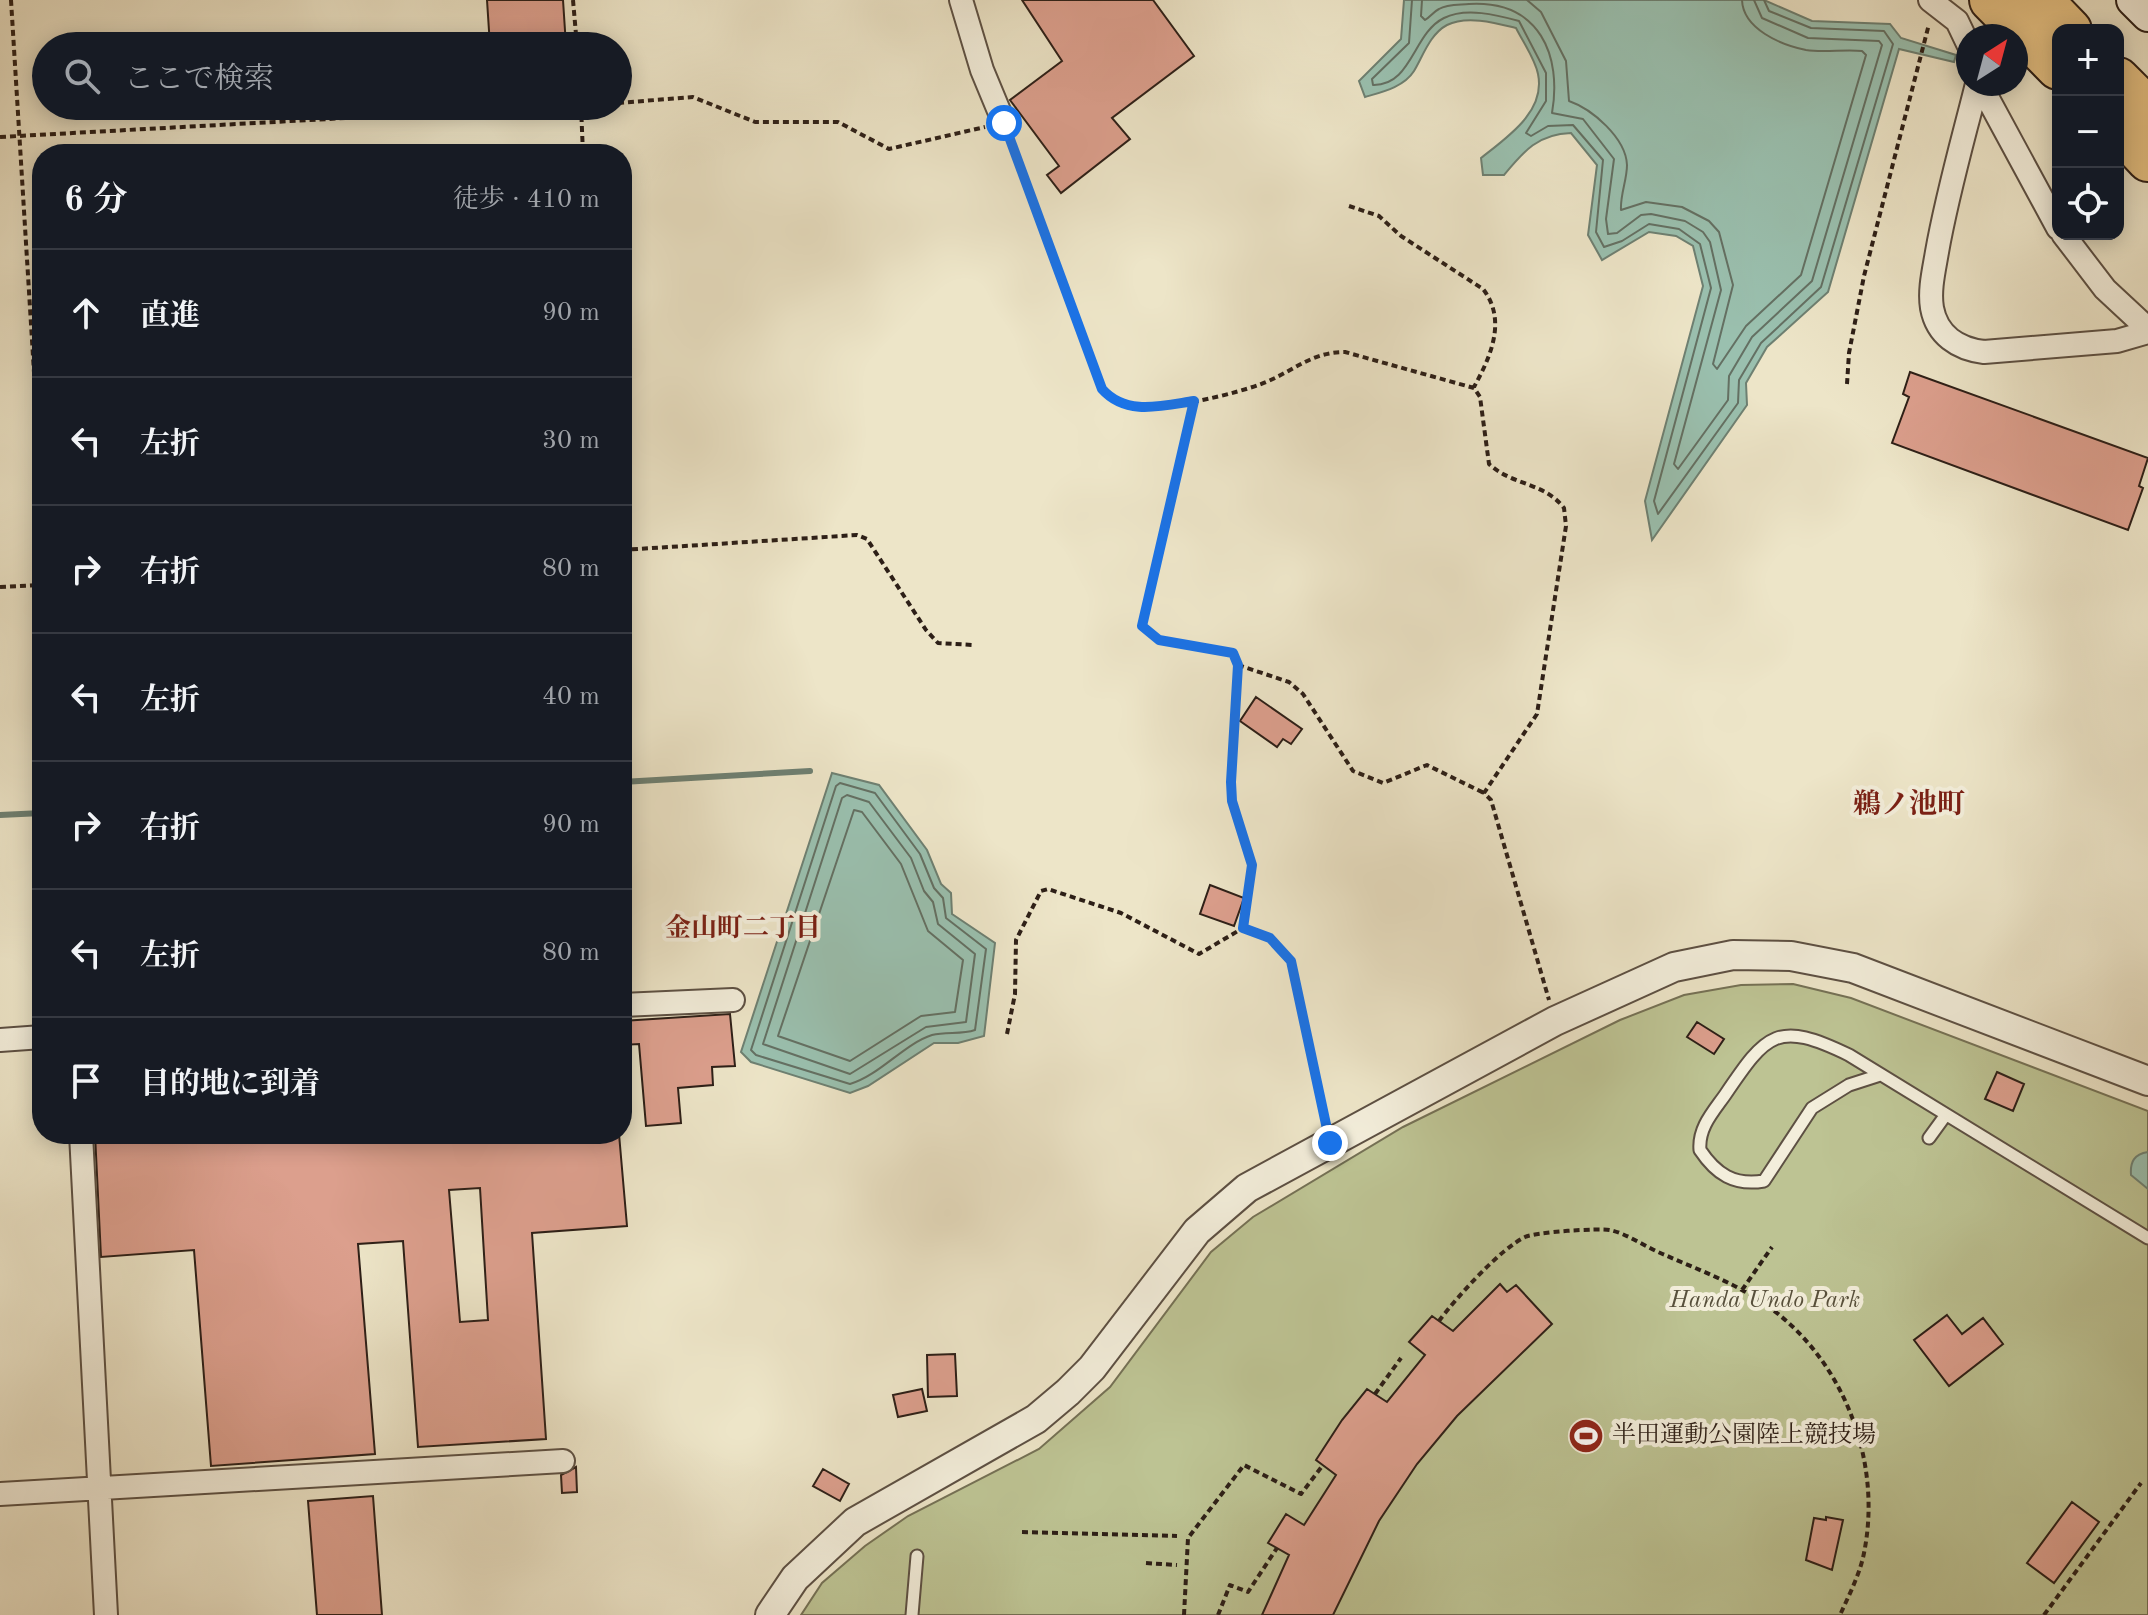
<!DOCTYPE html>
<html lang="ja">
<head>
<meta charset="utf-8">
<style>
  body { margin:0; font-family:"Old Standard TT","Noto Serif JP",serif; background:#242831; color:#f1f3f6 }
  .controls { position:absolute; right:24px; top:24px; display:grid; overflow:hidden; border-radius:16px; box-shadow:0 4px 20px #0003 }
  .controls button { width:72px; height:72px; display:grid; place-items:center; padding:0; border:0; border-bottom:2px solid #363941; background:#171b24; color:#f1f3f6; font:40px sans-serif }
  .compass { position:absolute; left:1956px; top:24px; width:72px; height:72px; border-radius:50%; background:#171b24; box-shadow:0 4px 20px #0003; rotate:36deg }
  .stop { position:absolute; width:24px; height:24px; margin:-18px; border:6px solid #1a73e8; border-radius:50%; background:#fff }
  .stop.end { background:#1a73e8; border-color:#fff; box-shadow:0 2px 8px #0008 }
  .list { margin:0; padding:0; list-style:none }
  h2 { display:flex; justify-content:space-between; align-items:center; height:104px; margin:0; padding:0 32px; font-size:34px }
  h2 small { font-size:26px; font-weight:400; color:#9ea1a6 }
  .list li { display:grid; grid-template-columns:52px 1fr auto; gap:24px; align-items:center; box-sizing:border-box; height:128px; padding:0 32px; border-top:2px solid #363941 }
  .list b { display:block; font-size:30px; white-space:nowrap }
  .list em { font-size:26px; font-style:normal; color:#9ea1a6 }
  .icon { flex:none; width:44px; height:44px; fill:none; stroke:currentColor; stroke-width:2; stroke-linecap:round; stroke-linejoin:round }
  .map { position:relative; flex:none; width:2148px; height:1615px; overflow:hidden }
  .search { position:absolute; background:#171b24; box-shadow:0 4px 20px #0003; left:32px; top:32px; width:600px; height:88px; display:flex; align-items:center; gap:20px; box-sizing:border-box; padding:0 28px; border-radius:44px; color:#9ea1a6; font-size:30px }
  .panel { position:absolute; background:#171b24; box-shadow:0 4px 20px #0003; left:32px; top:144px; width:600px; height:1000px; border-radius:32px }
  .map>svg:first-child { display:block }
  .green { fill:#bdc393; stroke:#757155; stroke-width:2 }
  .water { fill:#9ac0af; stroke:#6e8072; stroke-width:2 }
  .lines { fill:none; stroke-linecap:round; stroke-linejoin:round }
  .shore { stroke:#647063; stroke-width:2 }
  .stream { stroke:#6e8072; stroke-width:6 }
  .building { fill:#dc9f8d; stroke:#2d1f17; stroke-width:2; fill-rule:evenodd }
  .service-casing { stroke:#5d5043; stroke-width:15 }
  .minor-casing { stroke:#5d5043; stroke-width:26 }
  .tertiary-casing { stroke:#5d5043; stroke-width:32 }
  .secondary-casing { stroke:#2d1f17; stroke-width:36 }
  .motorway-casing { stroke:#2d1f17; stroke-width:46 }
  .path { stroke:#2d1f17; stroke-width:4; stroke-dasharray:6 4; stroke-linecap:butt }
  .service { stroke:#f3eedb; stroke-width:11 }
  .minor { stroke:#f3eedb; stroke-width:22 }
  .tertiary { stroke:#f3eedb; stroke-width:28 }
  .secondary { stroke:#f3eedb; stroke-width:32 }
  .motorway { stroke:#e6c284; stroke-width:42 }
  .route { stroke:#1a73e8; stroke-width:10 }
  .labels { text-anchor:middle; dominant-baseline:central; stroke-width:8; stroke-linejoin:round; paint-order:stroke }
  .park-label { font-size:24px; font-style:italic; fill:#58503c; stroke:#f3eedb }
  .poi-label { font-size:24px; fill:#2d1f17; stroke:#f3eedb; text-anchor:start }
  .neighbourhood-label { font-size:26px; font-weight:bold; fill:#7a1f14; stroke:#f3eedb }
  .quarter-label { font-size:28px; font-weight:bold; fill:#7a1f14; stroke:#f3eedb }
</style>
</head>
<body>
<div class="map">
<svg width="2148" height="1615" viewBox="0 0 2148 1615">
  <rect width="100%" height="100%" fill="#ede5c8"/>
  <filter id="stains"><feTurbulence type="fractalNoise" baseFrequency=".0025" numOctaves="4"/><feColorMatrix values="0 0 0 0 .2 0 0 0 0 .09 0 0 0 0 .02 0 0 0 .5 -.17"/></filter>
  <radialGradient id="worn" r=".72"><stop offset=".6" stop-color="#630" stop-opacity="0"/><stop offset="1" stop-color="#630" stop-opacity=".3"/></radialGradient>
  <path class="green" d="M1793,984L1851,998L2148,1111V1615H801L822,1583L865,1546L908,1516L1039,1449L1110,1387L1211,1252L1253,1217L1403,1127L1620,1020L1684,995L1741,985Z"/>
  <path class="water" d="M1404,0H1764L1812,21L1890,24L1901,38L1956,55L1954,62L1899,49L1828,292L1767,347L1746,383L1747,405L1652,540L1645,501L1703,286L1693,246L1676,236L1649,232L1602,260L1588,235L1597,165L1571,133C1538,134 1524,151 1504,175H1483L1481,158C1506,138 1546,112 1538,74C1535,59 1523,42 1516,28C1496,23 1467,15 1447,25C1430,34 1423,56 1414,71C1404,87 1382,92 1365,97L1359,81L1401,39Z
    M832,773L879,785L927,850L941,884L951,893L952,914L995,943L984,1036L958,1043H934L868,1086L850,1093L751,1062L741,1052Z
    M2148,1152V1189L2131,1175C2130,1162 2134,1154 2148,1152Z"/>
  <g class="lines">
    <path class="shore" d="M1412,0L1409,43L1372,79L1373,85C1412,86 1413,33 1444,18C1466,7 1497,15 1519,21L1546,73V101L1526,133L1531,136L1548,126L1573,125L1603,160L1596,232L1604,247L1622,241L1649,224L1679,229L1700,244L1711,288L1654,501L1658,514L1738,403L1739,380L1761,343L1821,287L1893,44L1884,31L1811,28L1769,11L1764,0
      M1422,0L1421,16L1425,20C1430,17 1433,12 1439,9C1447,4 1460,5 1469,4C1540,0 1562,56 1552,113L1583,119L1614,159L1606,219L1608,234L1617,233L1641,215L1651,214L1685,221L1703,232L1710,242L1721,290L1674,464L1678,469L1728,400L1729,376L1752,337L1812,281L1882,45L1879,41L1808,38L1762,18L1754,0
      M1527,0L1541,12L1566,61L1569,101C1592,109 1626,138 1627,165C1627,180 1620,195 1621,210L1646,202L1682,207L1709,221L1719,232L1733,285L1713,364L1717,369L1746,326L1801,275L1866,55L1862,51C1844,49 1824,53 1806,50C1781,45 1743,29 1742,0
      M840,783L875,793L920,854L934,888L943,898L946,918L986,949L975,1030C961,1035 946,1031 932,1035C904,1044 880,1075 850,1084L756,1055L751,1050L836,786Z
      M847,795L869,802L911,858L924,891L933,902L938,924L975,954L966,1022L926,1027L850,1074L763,1044L842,798Z
      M854,810L862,812L901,864L928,931L963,960L955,1012L921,1016L850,1061L778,1036Z"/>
    <path class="stream" d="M622,782L810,771
      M0,815L42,813"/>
  </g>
  <path class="building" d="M487,0H563L566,46H490Z
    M1022,0H1153L1194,56L1112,118L1130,139L1061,193L1047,175L1059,166L1010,100L1062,61Z
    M1910,372L2148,458L2139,486L2143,488L2128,530L1892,443L1909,397L1903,394Z
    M1256,697L1302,729L1291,744L1283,739L1277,747L1240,721Z
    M1210,885L1244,898L1234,926L1200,914Z
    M730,1014L735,1066L712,1067L713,1085L678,1088L681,1123L646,1126L639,1044L622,1045V1021Z
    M1697,1022L1724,1039L1714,1054L1687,1037Z
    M1997,1072L2024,1084L2013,1111L1985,1099Z
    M95,1134H619L627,1226L532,1233L546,1439L418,1447L403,1241L358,1244L375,1454L211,1466L194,1250L101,1257ZM480,1188L488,1320L460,1322L449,1190Z
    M1500,1284L1507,1292L1516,1285L1552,1324L1457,1416L1417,1464L1379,1521L1333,1615H1262L1289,1555L1268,1543L1286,1514L1304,1525L1336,1475L1316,1460L1342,1420L1367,1389L1387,1402L1425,1355L1409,1342L1432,1316L1453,1331Z
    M1947,1315L1962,1334L1983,1318L2003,1344L1949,1386L1914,1340Z
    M955,1354L957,1396L928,1397L927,1355Z
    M922,1389L927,1411L898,1417L893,1395Z
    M576,1467L577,1492L562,1493L561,1475Z
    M823,1469L849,1484L840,1501L813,1486Z
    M373,1496L382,1615H317L308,1501Z
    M2072,1502L2099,1522L2054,1583L2027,1563Z
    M1826,1517L1843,1520L1832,1570L1806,1560L1814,1518L1826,1520Z"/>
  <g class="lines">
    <defs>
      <path id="service" d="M1880,1075L1849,1085L1812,1108L1764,1181C1734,1186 1716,1174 1700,1150C1698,1128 1713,1112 1725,1095C1767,1033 1777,1020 1849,1055L2148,1238
        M1929,1138L1945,1116
        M912,1615L917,1556"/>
      <path id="minor" d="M961,0L982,70L1004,123
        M1930,0L1957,21L1968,44
        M1977,84C1963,140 1947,195 1937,252C1934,270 1929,290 1932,308C1937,335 1958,349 1984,352L2117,341L2148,332
        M1980,84L2058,228
        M2063,234L2105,289L2148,329
        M622,1005L733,1000
        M0,1040L42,1037
        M81,1134L106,1615
        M0,1494L563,1461"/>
      <path id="tertiary" d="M770,1615L795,1578L855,1522L1036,1419L1068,1392L1092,1368L1197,1231L1247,1188L1555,1021L1674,967L1733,955L1791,956L1853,968L2148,1081"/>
      <path id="secondary" d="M2133,0L2148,15"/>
      <path id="motorway" d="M1991,0L2058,68
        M2041,0L2070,30
        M2118,79L2148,109
        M2118,128L2148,160"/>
    </defs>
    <use href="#service" class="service-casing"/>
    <use href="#minor" class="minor-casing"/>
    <use href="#tertiary" class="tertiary-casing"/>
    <use href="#secondary" class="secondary-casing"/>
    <use href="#motorway" class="motorway-casing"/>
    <path class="path" d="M11,0L42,502
      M573,0L577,46
      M618,103L693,97L755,122H838L889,149L985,127
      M581,106L583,154
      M0,137L565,106
      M1011,142L1102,389C1109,397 1116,403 1127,406C1156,413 1238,394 1266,382C1295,370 1312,352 1345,352L1474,388L1480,397L1489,464C1513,486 1544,482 1564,508L1566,526L1537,714L1484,793L1491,800L1549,1000
      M1349,206L1379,216L1401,236L1483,289C1507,320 1491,356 1474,387
      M1847,384L1849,353L1864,276L1929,24
      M1194,401L1142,626L1159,640L1233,653L1238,665L1231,782L1232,801L1252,865L1243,928L1270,938L1291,961L1325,1119
      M622,550L857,535L867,539L926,630L938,643L973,645
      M0,587L42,585
      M1238,665L1289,682L1303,694L1353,771L1383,783L1427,765L1484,793
      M622,883L627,986
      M1007,1034L1015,994L1016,940L1041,891L1048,889L1121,913L1199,954L1243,928
      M1742,1290L1772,1247
      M1439,1321C1456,1298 1500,1249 1525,1237C1535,1232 1599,1228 1610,1230C1628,1234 1647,1248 1665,1255C1701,1271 1741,1285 1773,1310C1846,1365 1882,1464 1864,1553C1860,1574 1849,1595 1840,1615
      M1375,1394L1401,1358
      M1022,1532L1177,1536
      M1146,1563L1177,1565
      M1184,1615L1188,1538L1244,1465L1301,1494L1323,1465
      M1218,1615L1230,1585L1248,1592L1277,1548
      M2044,1615L2141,1483"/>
    <use href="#service" class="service"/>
    <use href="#minor" class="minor"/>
    <use href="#tertiary" class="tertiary"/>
    <use href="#secondary" class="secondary"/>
    <use href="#motorway" class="motorway"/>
  </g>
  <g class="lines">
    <path class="route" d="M1004,123L1102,389C1126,416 1161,406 1194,401L1142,626L1159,640L1233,653L1238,665L1231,782L1232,801L1252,865L1243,928L1270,938L1291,961L1330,1143"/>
  </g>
  <defs>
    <symbol id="stadium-disc" viewBox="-11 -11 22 22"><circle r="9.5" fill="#8f2418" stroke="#f3eedb"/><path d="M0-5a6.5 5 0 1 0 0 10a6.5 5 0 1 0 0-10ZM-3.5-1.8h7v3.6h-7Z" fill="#fff"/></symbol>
  </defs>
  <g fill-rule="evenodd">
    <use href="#stadium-disc" x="1566" y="1416" width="40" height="40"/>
  </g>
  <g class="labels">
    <g class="park-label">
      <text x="1765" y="1301">Handa Undo Park</text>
    </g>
    <g class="poi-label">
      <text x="1612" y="1436">半田運動公園陸上競技場</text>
    </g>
    <g class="neighbourhood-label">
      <text x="743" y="929">金山町二丁目</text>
    </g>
    <g class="quarter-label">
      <text x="1909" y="806">鵜ノ池町</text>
    </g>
  </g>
  <rect width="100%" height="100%" filter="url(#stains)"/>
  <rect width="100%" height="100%" fill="url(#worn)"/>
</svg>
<div class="controls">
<button>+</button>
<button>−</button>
<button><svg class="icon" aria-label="locate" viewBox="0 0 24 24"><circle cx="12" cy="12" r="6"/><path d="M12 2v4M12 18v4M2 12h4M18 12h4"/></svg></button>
</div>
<svg class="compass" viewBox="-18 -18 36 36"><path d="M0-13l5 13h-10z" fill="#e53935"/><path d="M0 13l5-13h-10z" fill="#9ea1a6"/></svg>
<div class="stop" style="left:1004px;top:123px"></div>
<div class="stop end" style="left:1330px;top:1143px"></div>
<div class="search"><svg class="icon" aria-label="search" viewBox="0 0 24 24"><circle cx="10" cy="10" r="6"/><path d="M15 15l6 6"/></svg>ここで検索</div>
<section class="panel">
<h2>6 分<small>徒歩 · 410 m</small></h2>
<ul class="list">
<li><svg class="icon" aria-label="ahead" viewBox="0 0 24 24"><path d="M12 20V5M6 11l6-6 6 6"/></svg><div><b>直進</b></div><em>90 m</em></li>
<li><svg class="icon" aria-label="left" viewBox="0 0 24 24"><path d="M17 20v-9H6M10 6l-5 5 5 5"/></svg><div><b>左折</b></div><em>30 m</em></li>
<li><svg class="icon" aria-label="right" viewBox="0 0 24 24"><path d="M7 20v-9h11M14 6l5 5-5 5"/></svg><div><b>右折</b></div><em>80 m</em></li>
<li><svg class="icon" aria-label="left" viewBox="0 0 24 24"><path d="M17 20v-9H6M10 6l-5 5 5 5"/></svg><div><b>左折</b></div><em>40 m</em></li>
<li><svg class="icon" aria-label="right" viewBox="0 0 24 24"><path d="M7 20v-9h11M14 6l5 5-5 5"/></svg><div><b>右折</b></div><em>90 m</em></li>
<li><svg class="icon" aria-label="left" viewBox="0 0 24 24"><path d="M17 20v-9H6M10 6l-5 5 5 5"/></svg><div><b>左折</b></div><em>80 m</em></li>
<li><svg class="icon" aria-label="arrive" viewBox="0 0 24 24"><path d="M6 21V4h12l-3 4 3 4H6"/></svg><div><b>目的地に到着</b></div></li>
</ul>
</section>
</div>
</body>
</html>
